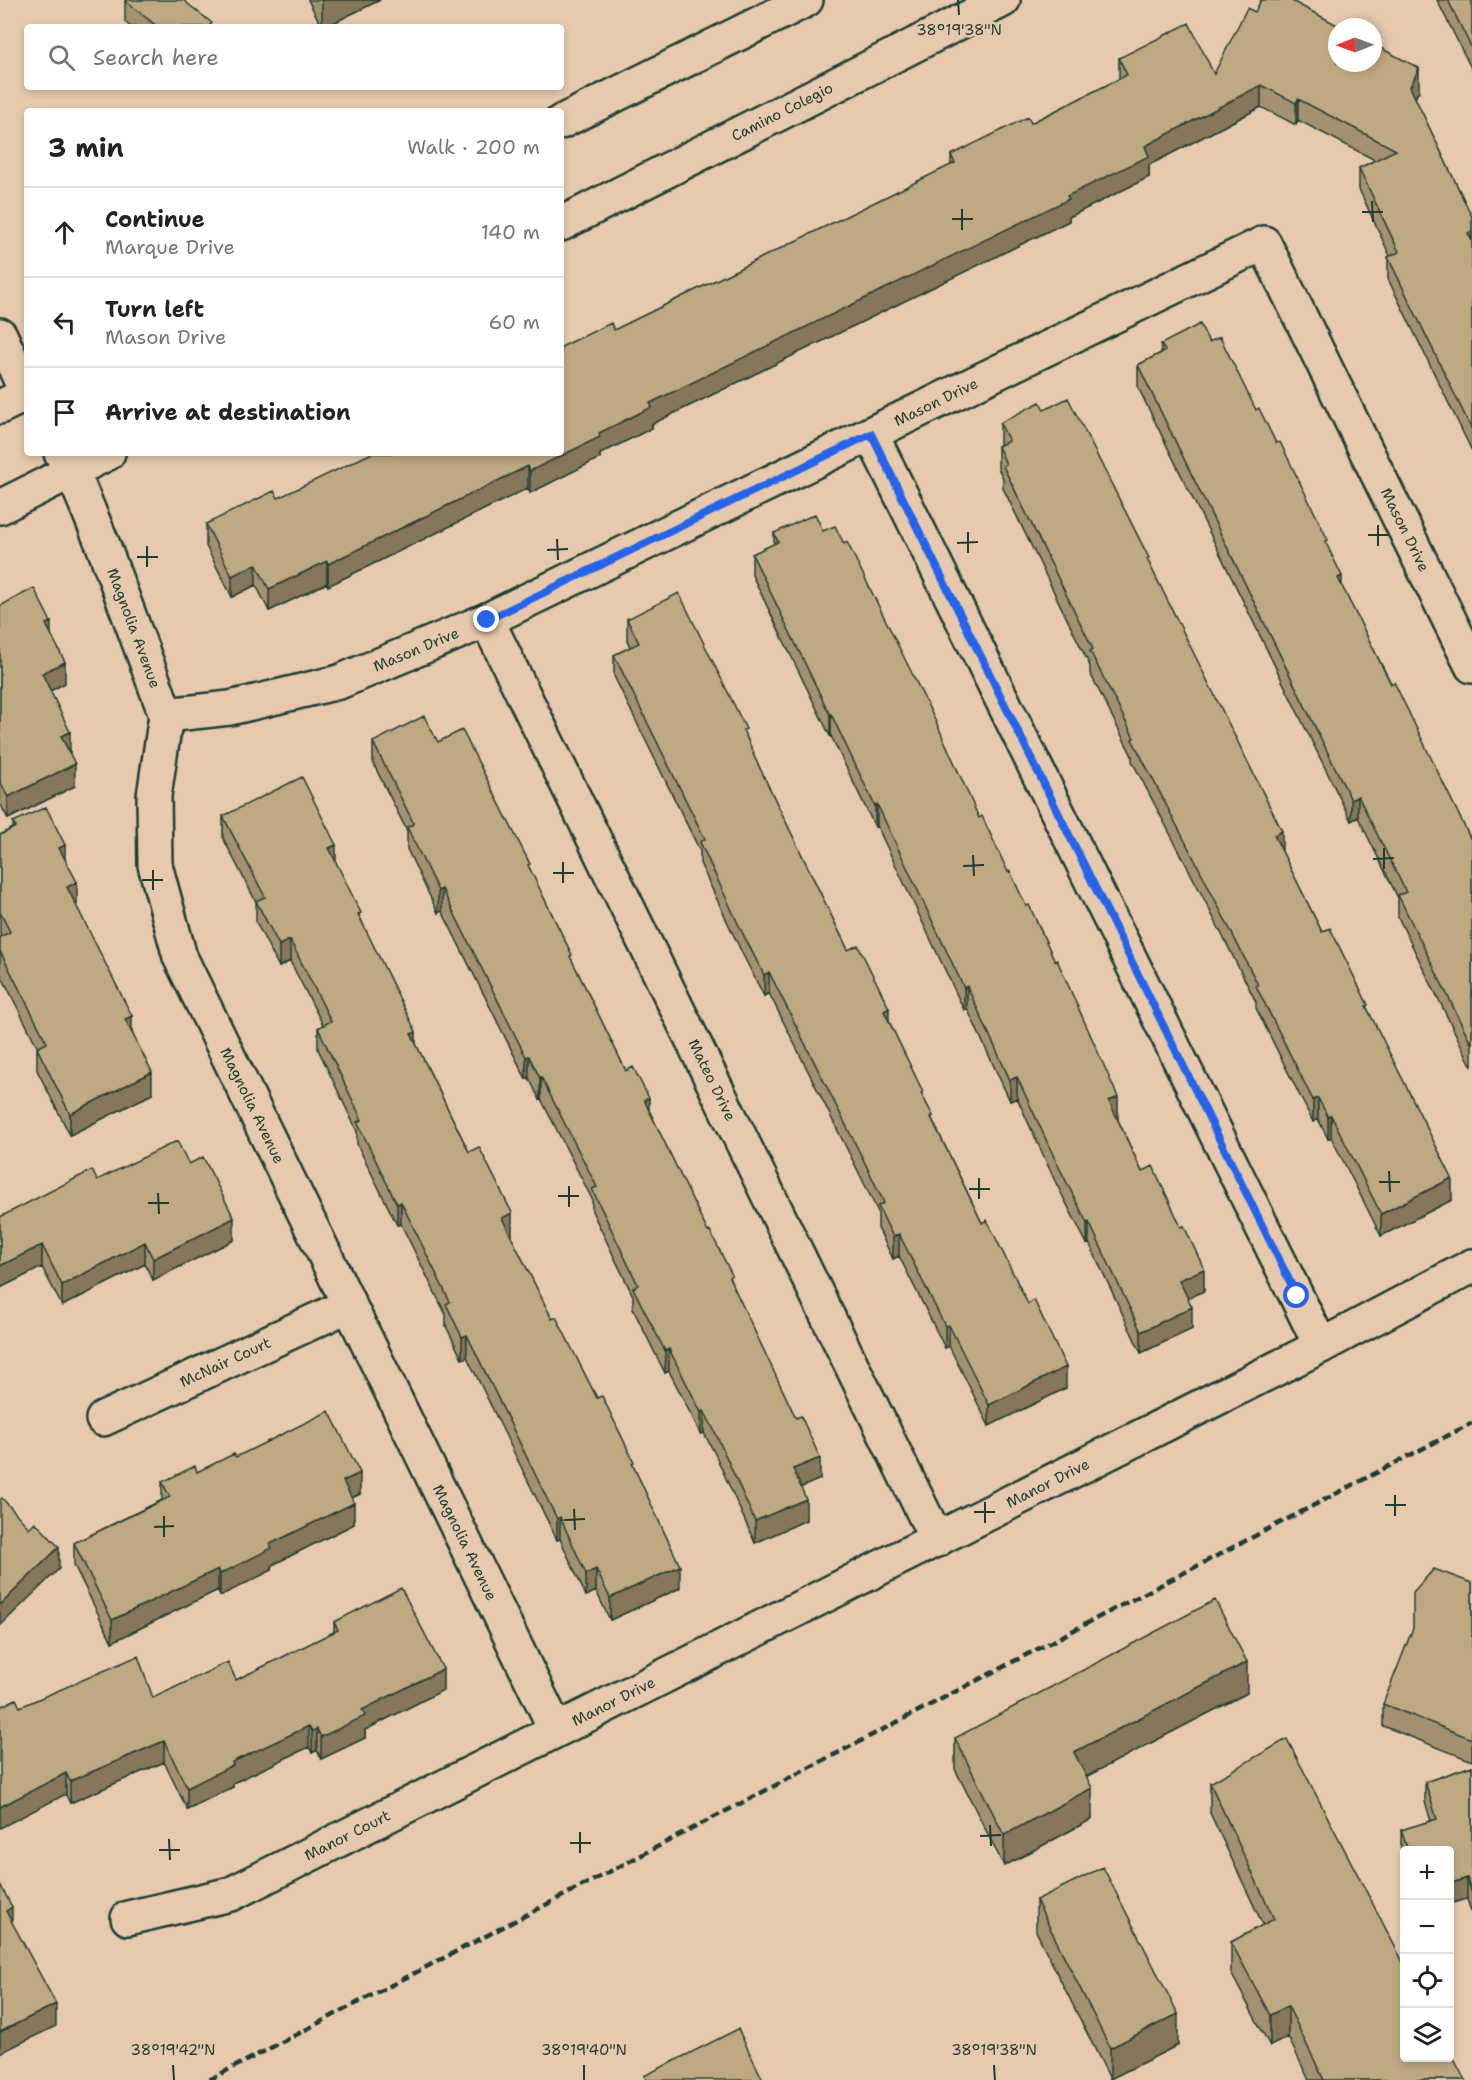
<!DOCTYPE html>
<html lang="en">
<head>
<meta charset="utf-8">
<style>
  body { margin:0; font-family:"Shantell Sans",sans-serif; background:#f2f2f2; color:#222 }
  .controls { position:absolute; right:18px; bottom:18px; display:grid; overflow:hidden; border-radius:6px; box-shadow:0 3px 9px #0003 }
  .controls button { width:54px; height:54px; display:grid; place-items:center; padding:0; border:0; border-bottom:2px solid #e0e0e0; background:#fff; color:#222; font:30px sans-serif }
  .compass { position:absolute; left:1328px; top:18px; width:54px; height:54px; border-radius:50%; background:#fff; box-shadow:0 3px 9px #0003; rotate:269deg }
  .stop { position:absolute; width:18px; height:18px; margin:-14px; border:4px solid #2563eb; border-radius:50%; background:#fff }
  .stop.end { background:#2563eb; border-color:#fff; box-shadow:0 2px 6px #0008 }
  .list { margin:0; padding:0; list-style:none }
  h2 { display:flex; justify-content:space-between; align-items:center; height:78px; margin:0; padding:0 24px; font-size:26px }
  h2 small { font-size:20px; font-weight:400; color:#767676 }
  .list li { display:grid; grid-template-columns:39px 1fr auto; gap:18px; align-items:center; box-sizing:border-box; height:90px; padding:0 24px; border-top:2px solid #e0e0e0 }
  .list b { display:block; font-size:22px; white-space:nowrap }
  .list p { margin:0; font-size:20px; white-space:nowrap; color:#767676 }
  .list em { font-size:20px; font-style:normal; color:#767676 }
  .icon { flex:none; width:33px; height:33px; fill:none; stroke:currentColor; stroke-width:2; stroke-linecap:round; stroke-linejoin:round }
  .map { position:relative; flex:none; width:1472px; height:2080px; overflow:hidden }
  .search { position:absolute; background:#fff; box-shadow:0 3px 9px #0003; left:24px; top:24px; width:540px; height:66px; display:flex; align-items:center; gap:15px; box-sizing:border-box; padding:0 21px; border-radius:6px; color:#767676; font-size:22px }
  .panel { position:absolute; background:#fff; box-shadow:0 3px 9px #0003; left:24px; top:108px; width:540px; height:348px; border-radius:6px }
  .map>svg:first-child { display:block }
  .lines { fill:none; stroke-linecap:round; stroke-linejoin:round }
  .minor-casing { stroke:#1f3d34; stroke-width:38 }
  .minor { stroke:#e7caae; stroke-width:33 }
  .rail { stroke:#1f3d34; stroke-width:4.5; stroke-dasharray:9 4.5; stroke-linecap:butt }
  .wall { fill:#a4916f; stroke:#1f3d34; stroke-width:1.5 }
  .shaded-wall { fill:#86765a; stroke:#1f3d34; stroke-width:1.5 }
  .building { fill:#bfa981; stroke:#1f3d34; stroke-width:1.5 }
  .route { stroke:#2563eb; stroke-width:8 }
  .ticks { fill:none; stroke:#1f3d34; stroke-width:2 }
  .labels { text-anchor:middle; dominant-baseline:central; stroke-width:5; stroke-linejoin:round; paint-order:stroke }
  .street-label { font-size:15px; fill:#1f3d34; stroke:#e7caae }
  .ticks-label { font-size:15px; text-anchor:middle; fill:#1f3d34; stroke:#e7caae; stroke-width:5; stroke-linejoin:round; paint-order:stroke }
</style>
</head>
<body>
<div class="map">
<svg width="1472" height="2080" viewBox="0 0 1472 2080">
  <rect width="100%" height="100%" fill="#e7caae"/>
  <filter id="ink" filterUnits="userSpaceOnUse"><feTurbulence type="fractalNoise" baseFrequency=".0167" numOctaves="2"/><feDisplacementMap in="SourceGraphic" scale="12" xChannelSelector="R" yChannelSelector="G"/><feConvolveMatrix kernelMatrix="1 2 1 2 8 2 1 2 1" color-interpolation-filters="sRGB"/></filter>
  <g filter="url(#ink)">
    <g class="lines">
      <defs>
        <g id="minor">
          <path d="M561,122L806,0"/>
          <path id="s1" d="M561,224L1003,0"/>
          <path d="M0,335L27,394"/>
          <path d="M0,407L27,394"/>
          <path d="M871,434L1321,1346"/>
          <path id="s2" d="M61,453L72,471L103,545L166,715L154,796L155,865L180,957L556,1730"/>
          <path d="M0,507L108,453"/>
          <path id="s3" d="M487,620L937,1540"/>
          <path id="s4" d="M166,715L230,708L339,682L487,620L1264,243L1472,666"/>
          <path id="s5" d="M103,1419L349,1305"/>
          <path id="s6" d="M128,1918L231,1894L1321,1346L1472,1266"/>
        </g>
      </defs>
      <use href="#minor" class="minor-casing"/>
      <use href="#minor" class="minor"/>
      <path class="rail" d="M209,2080L1472,1423"/>
    </g>
    <path class="wall" d="M308,0H380L325,27H322Z
      M1437,0H1472V70Z
      M125,1L212,27H131L125,22Z
      M1119,58L1214,74L1419,90L1415,98L1472,217V451L1388,279V257L1390,256L1359,189V168L1375,160L1298,120L1296,125L1261,107L1149,165V177L1069,217V221L652,424V428L600,454V458L530,493L528,488L328,586L327,583L269,611L256,585L232,597L206,546V524L278,498L561,453L614,330L951,165V155L1031,123L1119,79Z
      M1209,342L1256,410L1276,443L1328,548L1342,587L1472,842V1067L1398,917V898L1358,817L1351,821L1138,387V365L1161,353V344Z
      M1044,410L1149,563L1282,852L1322,932L1368,1010L1452,1200L1381,1236L1331,1137L1328,1139L1318,1119L1313,1122L1256,1008V1002L1201,893L1132,761V756L1090,673V666L1003,488V478L998,468V446L1000,445V423Z
      M823,531L979,818L1142,1172L1204,1291L1188,1298L1192,1329L1141,1353L1089,1243L1087,1244L1055,1181L1017,1098L1010,1101L967,1008L964,1010L877,826L875,827L831,736H830L752,575V554L774,544V533Z
      M0,606L51,635L65,683L50,691L70,753L75,786L8,819L0,803Z
      M627,619L746,736L754,757L848,950L889,1021L923,1097L933,1121L982,1223L1066,1388L989,1426L949,1346L945,1348L899,1256L893,1259L878,1228V1212L867,1189L769,993L764,996L742,953L700,863V851L614,676V655L630,647L627,640Z
      M373,742H438L530,870L572,961L626,1071L649,1110L732,1284L820,1479L801,1487L806,1520L755,1543L715,1454L704,1433L701,1434L669,1371L665,1373L633,1309V1296L592,1211V1199L541,1099L540,1100L529,1078L526,1079L442,911L438,913L407,849V831L373,763Z
      M223,816L336,863L416,1044L469,1152L512,1235H510L552,1319L597,1398L634,1468L680,1588L610,1620L596,1591L586,1596L560,1539L557,1540L467,1357L462,1359L446,1326V1315L401,1224L397,1225L357,1144V1131L318,1049V1028L323,1025L290,961L279,967L256,922V902L223,838Z
      M13,822L65,859L77,904H75L132,1032L152,1094L70,1135L37,1070V1048H38L0,973V937L1,936L0,934V835L13,828Z
      M189,1164L234,1240L153,1280L145,1264L62,1306L42,1267L0,1288V1217L97,1180Z
      M236,1457L360,1494L352,1498L354,1524L272,1565V1570L220,1596L218,1590L112,1642L74,1565V1543L162,1500V1482L197,1472Z
      M1472,1583V1761L1383,1726V1704Z
      M334,1622L443,1690L365,1730V1738L321,1759L317,1750L312,1753L309,1747L233,1783V1787L187,1809L164,1762L70,1803L20,1707L153,1698L236,1680L334,1632Z
      M1247,1693L1087,1776L1092,1819L1004,1866L955,1769V1738Z
      M1472,1766V1915L1467,1899L1449,1851H1404V1861L1401,1851V1830L1431,1821L1425,1802V1782Z
      M1210,1783L1465,2080H1309L1288,2037L1270,2046L1231,1973V1942L1263,1925L1210,1813Z
      M1036,1900L1178,2045L1110,2079L1036,1931Z"/>
    <path class="shaded-wall" d="M322,0H380L325,27H322Z
      M1419,68V90L1410,109V87Z
      M1261,85V107L1149,165V177L1069,217V221L652,424V428L600,454V458L530,493V471L599,433L650,403L1067,196L1145,146Z
      M1298,99V120L1296,125V103Z
      M1472,231V253L1468,233Z
      M528,466V488L328,586V564Z
      M327,561V583L269,611V589Z
      M256,564V585L232,597V576Z
      M1342,576V598L1338,578Z
      M51,622V644L46,624Z
      M65,662V683L42,695V673Z
      M831,714V736H830V715Z
      M70,732V753L61,736Z
      M75,764V786L8,819V797Z
      M1358,796V817L1351,821V800Z
      M877,804V826L875,827V806Z
      M1282,831V853L1274,835Z
      M65,845V866L59,848Z
      M336,845V866L329,848Z
      M77,882V904L67,909V887Z
      M442,889V911L438,913V891Z
      M290,940V961L279,967V945Z
      M769,972V993L764,996V975Z
      M967,986V1008L964,1010V988Z
      M889,1008V1030L884,1011Z
      M132,1016V1037L125,1019Z
      M416,1032V1053L411,1034Z
      M529,1056V1078L526,1079V1057Z
      M152,1072V1094L70,1135V1114Z
      M541,1077V1099L540,1100V1078Z
      M1017,1077V1098L1010,1101V1080Z
      M1118,1097V1119L1109,1123V1101Z
      M649,1098V1119L644,1100Z
      M1318,1098V1119L1313,1122V1100Z
      M1331,1115V1137L1328,1139V1117Z
      M1452,1178V1200L1381,1236V1214Z
      M401,1202V1224L397,1225V1204Z
      M512,1213V1235L502,1239V1218Z
      M234,1218V1240L153,1280V1259Z
      M1089,1222V1243L1087,1244V1223Z
      M899,1234V1256L893,1259V1237Z
      M145,1242V1264L62,1306V1285Z
      M42,1245V1267L0,1288V1266Z
      M1204,1269V1291L1179,1302V1280Z
      M1192,1307V1329L1141,1353V1332Z
      M949,1325V1346L945,1348V1326Z
      M467,1335V1357L462,1359V1337Z
      M669,1349V1371L665,1373V1351Z
      M1066,1367V1388L989,1426V1405Z
      M704,1411V1433L701,1434V1412Z
      M820,1458V1479L793,1491V1469Z
      M360,1473V1494L343,1502V1481Z
      M806,1499V1520L755,1543V1521Z
      M354,1503V1524L272,1565V1570L220,1596V1574L270,1544Z
      M560,1517V1539L557,1540V1519Z
      M59,1547V1569L0,1626V1605Z
      M680,1566V1588L610,1620V1598Z
      M218,1569V1590L112,1642V1620Z
      M596,1569V1591L586,1596V1574Z
      M1247,1662V1693L1074,1783V1752Z
      M443,1669V1690L365,1730V1738L321,1759V1737L362,1710Z
      M309,1726V1747L233,1783V1787L187,1809V1788L232,1762Z
      M317,1729V1750L312,1753V1731Z
      M164,1741V1762L70,1803V1781Z
      M66,1773V1794L0,1828V1807Z
      M1092,1788V1819L1004,1866V1835Z
      M1467,1878V1899L1449,1904V1884Z
      M12,1907V1929L6,1911Z
      M56,2004V2026L0,2053V2032Z
      M1288,2006V2037L1270,2046V2015Z
      M1178,2014V2045L1110,2079V2048Z"/>
    <path class="building" d="M126,0H183L212,23L208,27H158L125,1Z
      M1261,0H1290L1341,27H1337V63H1373V44L1419,68L1410,87L1472,217V231L1468,233L1472,241V430L1388,257L1399,252L1359,168L1396,150L1298,99L1296,103L1261,85L1145,146L1149,156L1067,196L1069,199L650,403L652,407L599,433L600,437L530,471L528,466L328,564L327,561L269,589L256,564L232,576L206,524L274,491L278,498L372,453H561V347L611,323L614,330L955,163L951,155L1028,117L1031,123L1127,75L1119,58L1189,23L1214,74L1247,8L1255,12Z
      M1448,0H1472V49Z
      M1200,324L1209,342L1220,337L1256,410L1259,408L1276,443L1280,442L1328,540L1325,541L1342,576L1338,578L1391,684L1394,682L1472,842V1045L1398,895L1406,892L1358,796L1351,800L1138,365L1165,351L1161,344Z
      M1068,398L1149,558L1147,559L1282,831L1274,835L1322,932L1330,928L1368,1005L1366,1006L1452,1178L1381,1214L1331,1115L1328,1117L1318,1098L1313,1100L1256,986L1258,985L1201,872L1132,739L1134,738L1090,651L1093,649L1003,466L1006,464L998,446L1009,441L1000,423L1040,402L1044,410Z
      M815,514L823,531L835,526L844,544L847,542L937,724L979,818L982,816L1008,872L1010,871L1026,906L1029,905L1055,961L1057,960L1118,1097L1109,1101L1142,1172L1153,1166L1181,1227L1184,1226L1204,1269L1179,1280L1192,1307L1141,1332L1089,1222L1087,1223L1055,1159L1017,1077L1010,1080L967,986L964,988L877,804L875,806L831,714L830,715L752,554L778,542L774,533Z
      M34,588L51,622L46,624L65,662L42,673L70,732L61,736L75,764L8,797L0,781V606Z
      M679,593L746,729L743,730L754,753L753,754L848,950L858,945L889,1008L884,1011L923,1092L921,1093L933,1116L931,1117L982,1223L987,1220L1028,1304L1034,1300L1066,1367L989,1405L949,1325L945,1326L899,1234L893,1237L878,1206L884,1203L867,1167L769,972L764,975L742,932L700,842L705,839L614,655L639,643L627,619Z
      M424,716L438,742L462,730L530,864L528,865L572,955L570,956L626,1071L633,1067L649,1098L644,1100L708,1232L710,1231L732,1275L729,1277L796,1418L801,1416L820,1458L793,1469L806,1499L755,1521L715,1432L704,1411L701,1412L669,1349L665,1351L633,1288L638,1285L592,1189L597,1187L541,1077L540,1078L529,1056L526,1057L442,889L438,891L407,827L414,824L373,742Z
      M302,777L336,845L329,848L361,913L358,914L416,1032L411,1034L469,1152L479,1147L512,1213L502,1218L552,1319L556,1317L597,1398L602,1396L634,1462L632,1463L680,1566L610,1598L596,1569L586,1574L560,1517L557,1519L467,1335L462,1337L446,1304L450,1302L401,1202L397,1204L357,1122L362,1120L318,1028L331,1021L290,940L279,945L256,901L265,897L223,816Z
      M46,807L65,845L59,848L77,882L67,887L132,1016L125,1019L152,1072L70,1114L37,1048L47,1043L0,951V937L10,932L0,912V835L16,827L13,822Z
      M177,1141L189,1164L203,1157L234,1218L153,1259L145,1242L62,1285L42,1245L0,1266V1217L92,1170L97,1180Z
      M329,1411L360,1473L343,1481L354,1503L270,1544L272,1548L220,1574L218,1569L112,1620L74,1543L170,1497L162,1482L195,1466L197,1472L234,1454L236,1457Z
      M2,1498L29,1528L35,1522L59,1547L0,1605V1500Z
      M1434,1569L1472,1583V1739L1383,1704L1413,1628V1592Z
      M401,1588L443,1669L362,1710L365,1716L321,1737L317,1729L312,1731L309,1726L232,1762L233,1765L187,1788L164,1741L70,1781L66,1773L0,1807V1707L16,1699L20,1707L138,1656L153,1698L228,1662L236,1680L338,1630L334,1622Z
      M1215,1600L1247,1662L1074,1752L1092,1788L1004,1835L955,1738Z
      M1287,1739L1404,1964V2058H1449V2050L1465,2080H1324L1288,2006L1270,2015L1231,1942L1274,1919L1210,1783Z
      M1472,1766V1894L1467,1878L1449,1884V1851H1408L1401,1830L1437,1819L1425,1782Z
      M1103,1867L1178,2014L1110,2048L1036,1900Z
      M0,1884L12,1907L6,1911L56,2004L0,2032Z
      M738,2029L763,2080H647L644,2076Z"/>
  </g>
  <g class="lines" filter="url(#ink)">
    <path class="route" d="M487,620L871,434L1297,1296"/>
  </g>
  <path class="ticks" d="M958,0L959,15M1372,201L1373,222M962,209V230M1362,212H1383M952,219H973M1378,525V546M968,532V553M1368,535H1389M557,539L558,560M957,543L978,542M147,546V567M547,550L568,549M137,557H158M1384,848V869M973,855L974,876M1373,859L1394,858M563,862V883M963,866L984,865M153,870V890M553,873H574M142,880H163M1389,1171L1390,1192M979,1178V1199M1379,1182H1400M569,1186V1207M969,1189H990M158,1193L159,1214M558,1196H579M148,1203H169M1395,1495V1516M985,1502V1523M1385,1505H1406M574,1509L575,1530M974,1512H995M164,1516V1537M564,1520L585,1519M154,1527L174,1526M990,1825L991,1846M580,1832V1853M980,1836L1001,1835M169,1839L170,1860M570,1843H591M159,1850H180M173,2065L174,2080M584,2065V2080M994,2065L995,2080"/>
  <g class="labels">
    <g class="street-label">
      <text stroke="none"><textPath href="#s1" startOffset="248">Camino Colegio</textPath></text>
      <text stroke="none"><textPath href="#s4" startOffset="836">Mason Drive</textPath></text>
      <text stroke="none"><textPath href="#s4" startOffset="1520">Mason Drive</textPath></text>
      <text stroke="none"><textPath href="#s2" startOffset="190">Magnolia Avenue</textPath></text>
      <text stroke="none"><textPath href="#s4" startOffset="260">Mason Drive</textPath></text>
      <text stroke="none"><textPath href="#s3" startOffset="512">Mateo Drive</textPath></text>
      <text stroke="none"><textPath href="#s2" startOffset="694">Magnolia Avenue</textPath></text>
      <text stroke="none"><textPath href="#s5" startOffset="135">McNair Court</textPath></text>
      <text stroke="none"><textPath href="#s6" startOffset="1020">Manor Drive</textPath></text>
      <text stroke="none"><textPath href="#s2" startOffset="1180">Magnolia Avenue</textPath></text>
      <text stroke="none"><textPath href="#s6" startOffset="534">Manor Drive</textPath></text>
      <text stroke="none"><textPath href="#s6" startOffset="236">Manor Court</textPath></text>
    </g>
  </g>
  <g class="ticks-label">
    <text x="959" y="35">38°19'38"N</text>
    <text x="173" y="2055">38°19'42"N</text>
    <text x="584" y="2055">38°19'40"N</text>
    <text x="994" y="2055">38°19'38"N</text>
  </g>
</svg>
<div class="controls">
<button>+</button>
<button>−</button>
<button><svg class="icon" aria-label="locate" viewBox="0 0 24 24"><circle cx="12" cy="12" r="6"/><path d="M12 2v4M12 18v4M2 12h4M18 12h4"/></svg></button>
<button><svg class="icon" aria-label="layers" viewBox="0 0 24 24"><path d="M12 4l9 5-9 5-9-5zM3 14l9 5 9-5"/></svg></button>
</div>
<svg class="compass" viewBox="-18 -18 36 36"><path d="M0-13l5 13h-10z" fill="#e53935"/><path d="M0 13l5-13h-10z" fill="#767676"/></svg>
<div class="stop" style="left:1297px;top:1296px"></div>
<div class="stop end" style="left:487px;top:620px"></div>
<div class="search"><svg class="icon" aria-label="search" viewBox="0 0 24 24"><circle cx="10" cy="10" r="6"/><path d="M15 15l6 6"/></svg>Search here</div>
<section class="panel">
<h2>3 min<small>Walk · 200 m</small></h2>
<ul class="list">
<li><svg class="icon" aria-label="ahead" viewBox="0 0 24 24"><path d="M12 20V5M6 11l6-6 6 6"/></svg><div><b>Continue</b><p>Marque Drive</p></div><em>140 m</em></li>
<li><svg class="icon" aria-label="left" viewBox="0 0 24 24"><path d="M17 20v-9H6M10 6l-5 5 5 5"/></svg><div><b>Turn left</b><p>Mason Drive</p></div><em>60 m</em></li>
<li><svg class="icon" aria-label="arrive" viewBox="0 0 24 24"><path d="M6 21V4h12l-3 4 3 4H6"/></svg><div><b>Arrive at destination</b></div></li>
</ul>
</section>
</div>
</body>
</html>
